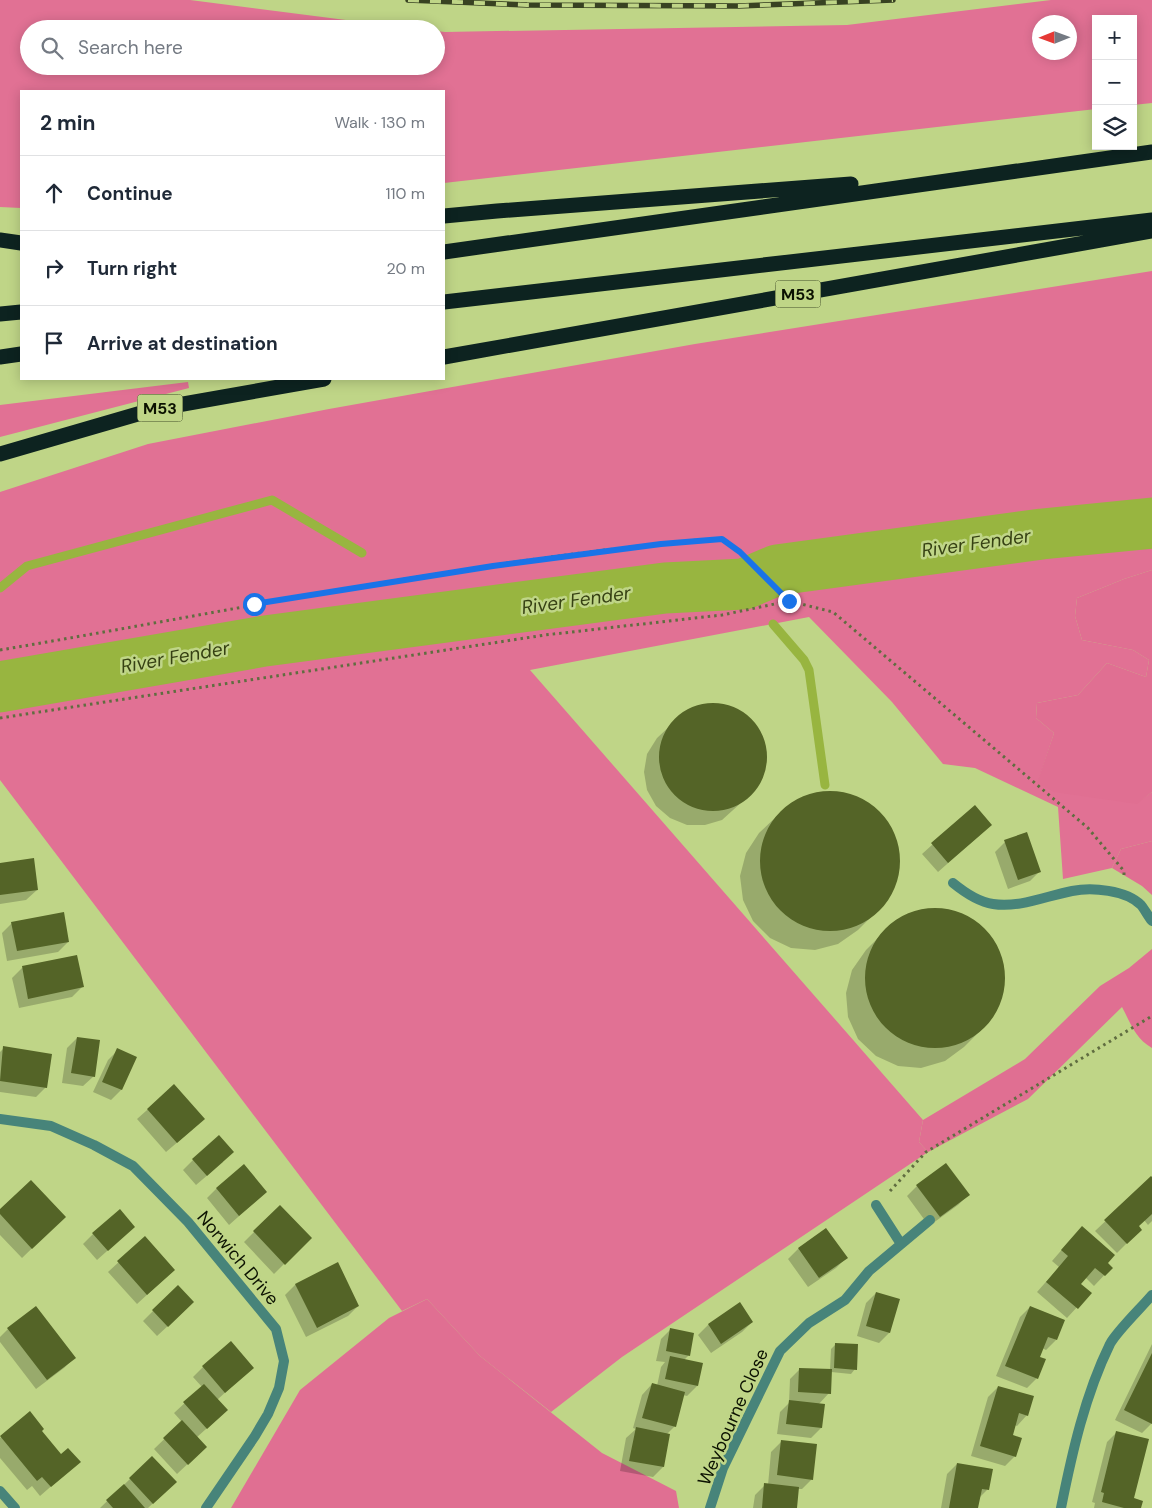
<!DOCTYPE html>
<html lang="en">
<head>
<meta charset="utf-8">
<style>
  body { margin:0; font-family:"DM Sans",sans-serif; background:#f2f2f3; color:#1f2937 }
  .controls { position:absolute; right:15px; top:15px; display:grid; overflow:hidden; border-radius:0px; box-shadow:0 2px 12px #0003 }
  .controls button { width:45px; height:45px; display:grid; place-items:center; padding:0; border:0; border-bottom:1px solid #e0e1e3; background:#fff; color:#1f2937; font:25px sans-serif }
  .compass { position:absolute; left:1032px; top:15px; width:45px; height:45px; border-radius:50%; background:#fff; box-shadow:0 2px 12px #0003; rotate:269deg }
  .stop { position:absolute; width:15px; height:15px; margin:-11px; border:4px solid #1a73e8; border-radius:50%; background:#fff }
  .stop.end { background:#1a73e8; border-color:#fff; box-shadow:0 1px 5px #0008 }
  .list { margin:0; padding:0; list-style:none }
  h2 { display:flex; justify-content:space-between; align-items:center; height:65px; margin:0; padding:0 20px; font-size:21px }
  h2 small { font-size:16px; font-weight:400; color:#747a83 }
  .list li { display:grid; grid-template-columns:32px 1fr auto; gap:15px; align-items:center; box-sizing:border-box; height:75px; padding:0 20px; border-top:1px solid #e0e1e3 }
  .list b { display:block; font-size:19px; white-space:nowrap }
  .list em { font-size:16px; font-style:normal; color:#747a83 }
  .icon { flex:none; width:28px; height:28px; fill:none; stroke:currentColor; stroke-width:2; stroke-linecap:round; stroke-linejoin:round }
  .map { position:relative; flex:none; width:1152px; height:1508px; overflow:hidden }
  .search { position:absolute; background:#fff; box-shadow:0 2px 12px #0003; left:20px; top:20px; width:425px; height:55px; display:flex; align-items:center; gap:12px; box-sizing:border-box; padding:0 18px; border-radius:28px; color:#747a83; font-size:19px }
  .panel { position:absolute; background:#fff; box-shadow:0 2px 12px #0003; left:20px; top:90px; width:425px; height:290px; border-radius:0px }
  .map>svg:first-child { display:block }
  .green { fill:#e17194; fill-rule:evenodd }
  .forest { fill:#e06f92 }
  .shadow { fill:#0003 }
  .lines { fill:none; stroke-linecap:round; stroke-linejoin:round }
  .stream { stroke:#98b540; stroke-width:9 }
  .river { stroke:#98b540; stroke-width:51 }
  .building { fill:#546427 }
  .path { stroke:#606d40; stroke-width:3; stroke-dasharray:2.5 4; stroke-linecap:butt }
  .lane { stroke:#47847a; stroke-width:10 }
  .street { stroke:#47847a; stroke-width:10 }
  .highway { stroke:#0d2320; stroke-width:15 }
  .rail-casing { stroke:#384222; stroke-width:5.5 }
  .rail { stroke:#bfd587; stroke-width:4; stroke-dasharray:11; stroke-linecap:butt }
  .route { stroke:#1a73e8; stroke-width:6 }
  .labels { text-anchor:middle; dominant-baseline:central; stroke-width:5; stroke-linejoin:round; paint-order:stroke }
  .shield { fill:#bfd587; stroke:#414c28; stroke-width:1 }
  .shield-label { font-size:16px; font-weight:bold; fill:#0b1100 }
  .street-label { font-size:18px; fill:#0b1100; stroke:#bfd587 }
  .water-label { font-size:19px; font-style:italic; fill:#364113; stroke:#bfd587 }
</style>
</head>
<body>
<div class="map">
<svg width="1152" height="1508" viewBox="0 0 1152 1508">
  <rect width="100%" height="100%" fill="#bfd587"/>
  <path class="green" d="M0,0H190L416,29H29V66H436V31L445,32L847,25L1051,0H1152V103L1133,105V19H1096V109L444,183V91H21V208L0,207ZM1070,22V52H1040V22Z
    M1152,271V570L1124,579L1077,598L1075,616L1082,640L1133,650L1149,660L1146,677L1107,663L1078,695L1037,703L1036,718L1054,733L1038,782L1137,803L1152,792V841L1121,849L1112,868L1063,879L1058,807L975,768L943,764L892,702L809,617L530,670L923,1120L919,1142L928,1152L622,1357L551,1412L480,1356L427,1299L402,1311L0,780V492L148,444L329,409L695,344Z
    M188,382L189,388L0,437V405Z"/>
  <path class="forest" d="M1152,570V792L1137,804L1054,792L1037,783L1054,733L1036,718L1037,703L1078,695L1107,663L1146,677L1149,660L1133,650L1082,640L1075,616L1077,598L1124,579Z
    M1152,841V895L1142,886L1112,868L1121,849Z
    M1152,949V1048C1135,1038 1131,1024 1122,1007L1028,1099L928,1152L919,1142L923,1120L1025,1059L1100,986L1129,968Z
    M427,1299L480,1356L602,1453L676,1491L679,1508H231L300,1390L389,1318Z"/>
  <path class="shadow" d="M718,704L734,708L748,717L759,730L764,745L766,762L762,778L753,792L722,820L705,825H687L670,818L656,806L647,790L644,772L647,754L657,738L686,711L701,705Z
    M818,793H840L860,799L878,811L891,829L898,850L897,871L891,892L878,910L858,930L838,944L815,950L791,948L770,938L753,921L743,900L740,876L746,853L759,833L780,813L797,800Z
    M975,806L980,835L938,872L922,854Z
    M1005,842L1040,871L1030,881L1008,889L995,852Z
    M0,864L37,890L26,900L0,904Z
    M924,910H945L966,916L984,929L997,946L1004,967V988L997,1009L984,1027L964,1047L945,1061L921,1068L898,1066L876,1056L858,1039L848,1017L846,993L852,970L866,950L886,930L903,917Z
    M12,923L68,942L58,952L7,961L2,933Z
    M22,968L82,987L72,997L19,1008L12,978Z
    M77,1038L94,1076L83,1086L62,1083L67,1048Z
    M4,1048L46,1087L36,1097L0,1092V1052Z
    M118,1050L136,1057L121,1090L111,1100L93,1092L108,1060Z
    M174,1086L193,1129L166,1152L137,1119Z
    M193,1160L223,1162L196,1185L183,1170Z
    M1151,1178L1152,1179V1221L1148,1225L1144,1220L1138,1226L1140,1230L1117,1253L1095,1231Z
    M917,1186L968,1195L958,1205L929,1226L907,1196Z
    M217,1188L255,1202L229,1225L207,1198Z
    M280,1206L310,1238L274,1274L244,1242Z
    M0,1211L54,1227L22,1258L0,1235Z
    M134,1227L97,1260L83,1244L93,1234Z
    M826,1230L846,1258L836,1268L808,1287L788,1259L798,1249Z
    M145,1238L174,1270L137,1304L108,1272Z
    M1072,1238L1111,1268L1094,1286L1085,1277L1079,1284L1090,1293L1067,1318L1037,1292L1059,1267L1052,1261Z
    M337,1264L358,1306L348,1316L306,1337L285,1295L295,1285Z
    M876,1293L898,1299L889,1333L879,1343L857,1336L866,1303Z
    M739,1304L752,1322L742,1332L711,1353L698,1335L708,1325Z
    M1030,1307L1056,1340L1046,1350L1042,1348L1038,1358L1037,1378L1027,1388L996,1376L1020,1317Z
    M35,1308L74,1358L64,1368L36,1389L0,1342V1337L8,1329Z
    M153,1311L183,1312L157,1336L143,1321Z
    M671,1329L689,1355L684,1360L702,1364L697,1386L687,1396L683,1395L675,1426L667,1434L669,1435L663,1467L653,1477L620,1471L626,1438L636,1429L633,1428L642,1395L652,1384L657,1386L661,1367L665,1362L656,1361L661,1339Z
    M836,1344L855,1369L851,1374L831,1372L829,1393L818,1405H823L821,1428L811,1438L777,1434L780,1412L789,1403L790,1379L800,1369L830,1370L831,1349Z
    M1152,1344V1423L1142,1433L1115,1420Z
    M203,1367L252,1368L217,1400L216,1420L196,1438L195,1457L177,1474L154,1449L182,1422L174,1413L202,1387L193,1377Z
    M998,1387L1027,1415L1017,1426L1014,1425L1011,1436L1015,1456L1005,1466L971,1456L988,1397Z
    M30,1413L40,1431L61,1456L79,1462L40,1496L32,1486L27,1490L0,1458V1438Z
    M1117,1432L1132,1499L1140,1508H1094L1095,1503L1092,1502L1107,1442Z
    M782,1441L812,1479L802,1489H797L795,1508H753L755,1495L765,1485H768L771,1452Z
    M957,1464L987,1490L979,1498L977,1508H941L947,1474Z
    M130,1479L165,1492L148,1508H100Z"/>
  <g class="lines">
    <path class="stream" d="M744,584L754,602
      M0,588L27,566L272,500L362,553
      M773,624L804,660L809,670L825,785"/>
    <path class="river" d="M0,687L265,641L665,588L744,584L777,570L1042,534L1152,523"/>
  </g>
  <path class="building" d="M659 757a54 54 0 1 1 108 0a54 54 0 1 1-108 0Z
    M760 861a70 70 0 1 1 140 0a70 70 0 1 1-140 0Z
    M975,805L992,825L948,863L931,843Z
    M1027,832L1041,872L1018,880L1004,840Z
    M34,858L38,890L0,895V863Z
    M865 978a70 70 0 1 1 140 0a70 70 0 1 1-140 0Z
    M64,912L69,942L17,951L11,922Z
    M77,955L84,987L28,999L22,966Z
    M77,1037L100,1040L95,1077L71,1073Z
    M3,1046L52,1054L47,1088L0,1081Z
    M117,1048L137,1057L122,1090L102,1082Z
    M174,1084L205,1119L177,1143L147,1109Z
    M219,1135L234,1152L207,1176L192,1159Z
    M946,1163L970,1195L940,1217L916,1185Z
    M244,1164L267,1192L239,1216L216,1188Z
    M1151,1176L1152,1177V1214L1139,1226L1142,1230L1127,1244L1104,1220Z
    M31,1180L66,1217L32,1249L0,1214V1209Z
    M280,1205L312,1238L285,1265L253,1231Z
    M120,1209L135,1227L108,1251L92,1233Z
    M1082,1226L1115,1255L1108,1263L1113,1268L1105,1276L1095,1268L1081,1284L1092,1293L1078,1309L1046,1282L1068,1256L1061,1250Z
    M826,1228L848,1258L819,1278L798,1248Z
    M145,1236L175,1270L147,1295L117,1261Z
    M338,1262L359,1306L317,1328L295,1284Z
    M178,1285L194,1302L168,1327L152,1310Z
    M876,1292L900,1299L890,1333L866,1326Z
    M740,1302L753,1322L721,1344L708,1324Z
    M36,1306L76,1358L47,1380L7,1328Z
    M1030,1306L1065,1320L1057,1340L1048,1337L1040,1357L1046,1359L1038,1379L1005,1366Z
    M670,1328L694,1333L690,1356L666,1351Z
    M231,1341L254,1368L225,1393L202,1366Z
    M835,1343L858,1344L857,1370L834,1368Z
    M1152,1353V1424L1124,1410Z
    M670,1356L703,1363L698,1386L665,1379Z
    M799,1368L832,1369L831,1394L798,1392Z
    M652,1383L685,1392L676,1427L642,1418Z
    M204,1384L228,1410L207,1429L183,1402Z
    M998,1386L1034,1396L1028,1416L1019,1413L1013,1435L1022,1438L1016,1457L980,1446Z
    M789,1400L825,1404L822,1428L786,1424Z
    M30,1411L44,1429L42,1431L61,1454L68,1448L81,1462L51,1487L42,1477L37,1481L0,1436Z
    M182,1420L207,1447L188,1465L163,1438Z
    M636,1427L670,1434L664,1467L629,1461Z
    M1116,1431L1149,1439L1134,1498L1143,1501L1141,1508H1124L1102,1502L1104,1493L1101,1492Z
    M781,1440L817,1444L813,1480L777,1475Z
    M152,1456L177,1482L153,1504L129,1478Z
    M957,1463L993,1469L989,1490L982,1489L978,1508H949Z
    M764,1483L799,1487L797,1508H762Z
    M124,1484L145,1508H113L106,1500Z"/>
  <g class="lines">
    <path class="path" d="M0,650C232,611 463,562 698,540L723,539L740,552L789,600
      M0,718L545,635L722,615L789,601L833,612L1088,828L1124,871V876
      M890,1191L926,1152L1152,1016"/>
    <path class="lane" d="M953,883C964,892 979,902 993,904C1020,908 1046,896 1072,891C1092,887 1126,890 1141,905C1145,910 1148,916 1152,921"/>
    <path class="street" d="M0,1119L51,1126L94,1145L133,1166L188,1222L276,1329L284,1361L279,1388L268,1414L255,1436L206,1508
      M876,1205L901,1244
      M0,1491L15,1508
      M710,1508L723,1468L780,1351L809,1323L845,1300L869,1271L930,1220
      M1061,1508C1072,1453 1085,1395 1110,1344C1117,1331 1141,1308 1152,1295"/>
    <path class="highway" d="M444,216L497,211L851,184
      M0,240L21,243
      M444,252L1152,152
      M444,302L1152,220
      M0,314L21,312
      M0,357L21,354
      M444,357L1152,231
      M0,454L155,409L324,379"/>
    <defs>
      <path id="rail" d="M408,0L527,5L739,6L893,0"/>
    </defs>
    <use href="#rail" class="rail-casing"/>
    <use href="#rail" class="rail"/>
  </g>
  <g class="lines">
    <path class="route" d="M254,604L493,566L661,544L722,539L740,552L789,601"/>
  </g>
  <g class="labels">
    <g class="shield">
      <rect x="775.5" y="280.5" width="45" height="27" rx="4"/>
      <rect x="137.5" y="394.5" width="45" height="27" rx="4"/>
    </g>
    <g class="shield-label">
      <text x="798" y="294">M53</text>
      <text x="160" y="408">M53</text>
    </g>
    <g class="street-label">
      <text transform="translate(238 1258) rotate(50)">Norwich Drive</text>
      <text transform="translate(733 1417) rotate(-66)">Weybourne Close</text>
    </g>
    <g class="water-label">
      <text transform="translate(976 543) rotate(-8)">River Fender</text>
      <text transform="translate(576 600) rotate(-8)">River Fender</text>
      <text transform="translate(175 657) rotate(-10)">River Fender</text>
    </g>
  </g>
</svg>
<div class="controls">
<button>+</button>
<button>−</button>
<button><svg class="icon" aria-label="layers" viewBox="0 0 24 24"><path d="M12 4l9 5-9 5-9-5zM3 14l9 5 9-5"/></svg></button>
</div>
<svg class="compass" viewBox="-18 -18 36 36"><path d="M0-13l5 13h-10z" fill="#e53935"/><path d="M0 13l5-13h-10z" fill="#747a83"/></svg>
<div class="stop" style="left:254px;top:604px"></div>
<div class="stop end" style="left:789px;top:601px"></div>
<div class="search"><svg class="icon" aria-label="search" viewBox="0 0 24 24"><circle cx="10" cy="10" r="6"/><path d="M15 15l6 6"/></svg>Search here</div>
<section class="panel">
<h2>2 min<small>Walk · 130 m</small></h2>
<ul class="list">
<li><svg class="icon" aria-label="ahead" viewBox="0 0 24 24"><path d="M12 20V5M6 11l6-6 6 6"/></svg><div><b>Continue</b></div><em>110 m</em></li>
<li><svg class="icon" aria-label="right" viewBox="0 0 24 24"><path d="M7 20v-9h11M14 6l5 5-5 5"/></svg><div><b>Turn right</b></div><em>20 m</em></li>
<li><svg class="icon" aria-label="arrive" viewBox="0 0 24 24"><path d="M6 21V4h12l-3 4 3 4H6"/></svg><div><b>Arrive at destination</b></div></li>
</ul>
</section>
</div>
</body>
</html>
